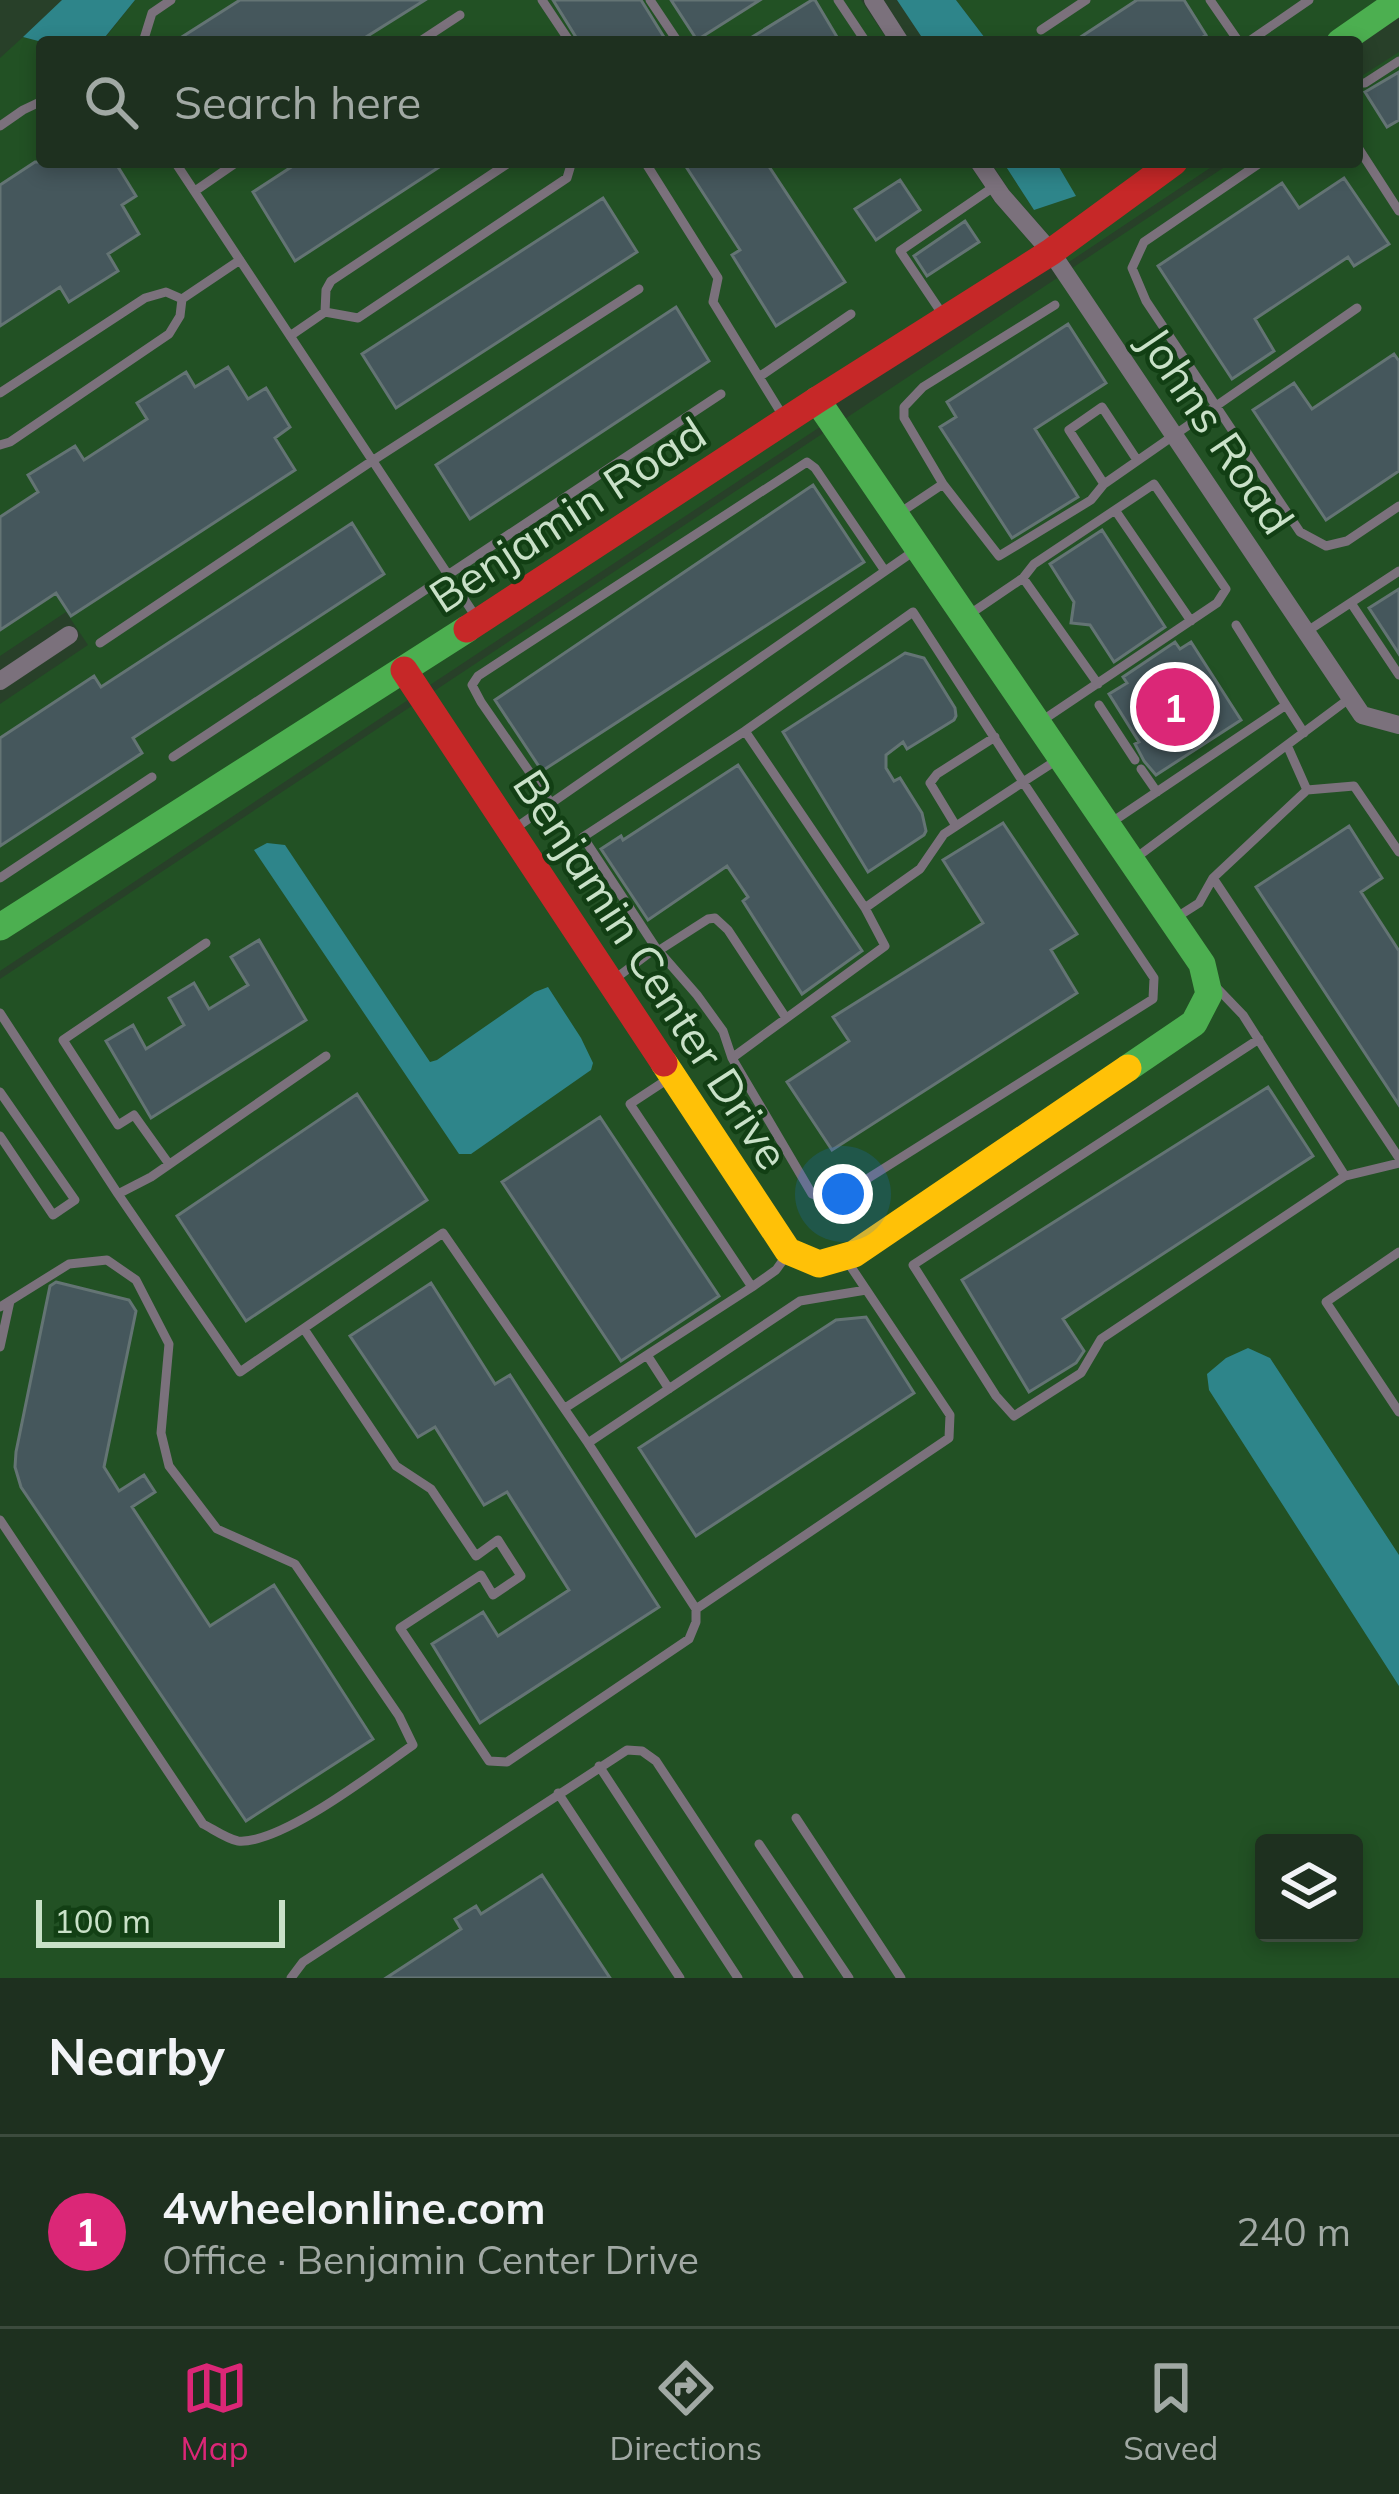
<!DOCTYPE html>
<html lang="en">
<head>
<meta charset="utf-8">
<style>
  body { margin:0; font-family:Mulish,sans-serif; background:#263828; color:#f1f3f6 }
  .controls { position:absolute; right:36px; bottom:36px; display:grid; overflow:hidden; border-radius:12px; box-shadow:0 6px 18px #0003 }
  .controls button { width:108px; height:108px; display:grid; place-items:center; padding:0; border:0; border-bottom:3px solid #3c4b3d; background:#1e301f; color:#f1f3f6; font:60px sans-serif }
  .scale { position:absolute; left:36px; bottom:30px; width:249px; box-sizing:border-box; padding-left:12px; border:6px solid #c9e1c8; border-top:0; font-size:33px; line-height:42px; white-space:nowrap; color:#c9e1c8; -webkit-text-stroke:9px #123f14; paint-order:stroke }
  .you { position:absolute; left:843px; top:1194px; width:42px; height:42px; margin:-30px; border:9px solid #fff; border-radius:50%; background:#1a73e8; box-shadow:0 0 0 18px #1a73e833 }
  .badge { display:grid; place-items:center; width:78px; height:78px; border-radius:50%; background:#db2777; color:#fff; font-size:39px; font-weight:700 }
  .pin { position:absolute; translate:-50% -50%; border:6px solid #fff; box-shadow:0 3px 12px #0006 }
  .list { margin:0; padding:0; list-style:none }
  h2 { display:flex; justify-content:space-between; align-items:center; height:156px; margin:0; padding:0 48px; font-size:51px }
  h2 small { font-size:39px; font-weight:400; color:#a1a9a4 }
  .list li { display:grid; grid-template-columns:78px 1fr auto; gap:36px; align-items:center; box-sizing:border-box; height:192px; padding:0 48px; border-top:3px solid #3c4b3d }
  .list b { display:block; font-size:45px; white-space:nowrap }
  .list p { margin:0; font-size:39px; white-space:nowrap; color:#a1a9a4 }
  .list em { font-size:39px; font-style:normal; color:#a1a9a4 }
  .icon { flex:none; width:66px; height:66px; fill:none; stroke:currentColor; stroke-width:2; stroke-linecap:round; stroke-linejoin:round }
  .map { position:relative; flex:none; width:1399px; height:1978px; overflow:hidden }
  .search { position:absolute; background:#1e301f; box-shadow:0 6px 18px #0003; left:36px; right:36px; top:36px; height:132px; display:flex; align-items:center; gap:30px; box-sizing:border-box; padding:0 42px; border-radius:12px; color:#a1a9a4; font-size:45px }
  .sheet { height:348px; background:#1e301f }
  nav { display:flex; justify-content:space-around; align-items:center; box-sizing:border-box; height:168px; border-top:3px solid #3c4b3d; background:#1e301f; font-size:33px; color:#a1a9a4 }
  nav a { display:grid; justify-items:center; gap:6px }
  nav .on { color:#db2777 }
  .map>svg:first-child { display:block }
  .built { fill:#225124; fill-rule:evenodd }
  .water { fill:#2e858a }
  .building { fill:#45575c; stroke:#647474; stroke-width:3 }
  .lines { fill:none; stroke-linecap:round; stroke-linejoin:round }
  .lane { stroke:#7b717c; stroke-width:9 }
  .street { stroke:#7b717c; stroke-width:18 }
  .fast { stroke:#4caf50; stroke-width:27 }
  .slow { stroke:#ffc107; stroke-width:27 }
  .jam { stroke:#c62828; stroke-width:27 }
  .labels { text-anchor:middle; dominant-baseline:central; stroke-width:9; stroke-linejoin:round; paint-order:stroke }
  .street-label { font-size:45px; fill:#c9e1c8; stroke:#123f14 }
</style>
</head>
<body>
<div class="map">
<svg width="1399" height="1978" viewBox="0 0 1399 1978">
  <rect width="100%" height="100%" fill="#284029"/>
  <path class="built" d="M135,0H861L889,42H102Z
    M956,0H1386L1325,42H988Z
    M23,37L42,42V162H968L994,201L1037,250L0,917V704L88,645L66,612L0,656V58Z
    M1399,52V1978H0V979L1232,162H1357V79ZM1264,1843H1354V1933H1264Z
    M991,162H1003L1034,210L1075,196L1056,162H1160L1053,240L1009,190Z
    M1189,162H1219L1069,262L1063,253Z
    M814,412L823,425L427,687L417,672Z
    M401,683L411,698L0,971V937Z"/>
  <path class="water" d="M62,0H135L101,42H42L23,37Z
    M897,0H956L988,42H925Z
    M1003,162H1056L1076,196L1034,210Z
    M267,843L285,845L430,1062L437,1060L535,992L548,987L581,1038L593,1063L591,1070L471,1154H459L254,850Z
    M1248,1348L1270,1358L1399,1555V1686L1209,1390L1207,1374L1226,1358Z"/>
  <path class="building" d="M240,0H425L358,42H174Z
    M553,0H641L667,42H579Z
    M671,0H760L697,40Z
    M812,0H815L840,42H744Z
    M1137,0H1184L1206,35L1195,42H1073Z
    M1399,72V120L1387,127L1365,92Z
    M35,162H115L136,196L122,205L139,234L108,254L118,271L69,302L60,287L0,326V185Z
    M299,162H447L295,261L253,192Z
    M683,162H766L845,282L776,326L732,255L740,250Z
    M1344,178L1389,244L1354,266L1348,257L1255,319L1274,351L1232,379L1158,266L1282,183L1299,208Z
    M900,180L920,210L876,240L855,209Z
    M603,198L637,252L396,408L362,354Z
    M965,221L979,242L927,276L914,256Z
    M676,307L709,361L470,519L436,465Z
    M1068,324L1106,383L1035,429L1078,497L1012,538L940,427L956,417L947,402Z
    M1394,354L1399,361V471L1326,520L1253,410L1294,383L1312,409Z
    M228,367L248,399L266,388L290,427L275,438L295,470L71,616L56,593L0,630V517L38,492L28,475L75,446L84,460L147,419L137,403L186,372L195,387Z
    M813,485L864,562L542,771L495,700Z
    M352,523L384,574L133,738L142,753L0,846V738L94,676L101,687Z
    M1102,530L1165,627L1114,662L1090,625L1071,623L1074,602L1050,564Z
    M1399,589V654L1369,608Z
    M1175,642L1180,649L1191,642L1241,720L1156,775L1144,761L1135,744L1139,742L1109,694L1127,683L1123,677Z
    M905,653L924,658L955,708L956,716L954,720L907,749L903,742L886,755V768L894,781L900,778L922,813L926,831L924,835L868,872L783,732Z
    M738,765L862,951L802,994L743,901L748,897L727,866L648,920L601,849L621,836L623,840Z
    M1003,823L1077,934L1051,950L1077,993L832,1150L787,1082L849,1041L833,1017L983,923L943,860Z
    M1349,826L1382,878L1361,892L1399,951V1105L1256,887Z
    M259,940L306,1020L151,1118L106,1041L133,1025L146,1049L184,1025L169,998L194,983L209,1009L248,985L231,957Z
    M1268,1087L1313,1156L1063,1319L1084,1351L1076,1363L1029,1392L962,1280Z
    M357,1094L427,1200L246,1321L177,1216Z
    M600,1117L719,1296L621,1361L502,1182Z
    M56,1282L129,1300L136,1311L104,1467L119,1491L144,1475L155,1492L132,1507L210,1626L274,1585L373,1739L246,1821L21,1487L15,1467L16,1452L50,1286Z
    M431,1283L495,1384L510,1375L659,1607L480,1723L432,1644L483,1612L498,1636L569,1590L507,1492L484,1505L435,1427L418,1437L350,1336Z
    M866,1317L914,1393L696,1536L639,1448L836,1320Z
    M542,1875L610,1978H386L461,1929L455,1919L476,1906L481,1914Z"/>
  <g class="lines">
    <path class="lane" d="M542,0L570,42
      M650,0L678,42
      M838,0L866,42
      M1210,0L1239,42
      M1041,30L1086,0
      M143,42L152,13L171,0
      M419,42L460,15
      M1248,42L1309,0
      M1357,83H1365L1399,61
      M0,126L23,110L42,101
      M1357,146L1399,211
      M175,162L476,617
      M645,162L718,278L713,302L783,416
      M1260,163L1144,242L1132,268L1146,301L1300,532L1326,546L1347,541L1399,506
      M195,191L237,162
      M182,299L240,260
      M325,312L326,290L331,281L510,162
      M943,315L900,251L995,186
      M290,336L325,312L358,318L567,178L570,168L569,162
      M759,377L851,314
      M0,393L145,298L166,292L182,299
      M0,445L10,442L169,334L180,316L182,299
      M1137,460L1102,407L1069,430L1104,484L1357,308
      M943,484L904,418V407L923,387L1055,305
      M1115,510L1191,621
      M901,512L943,484L999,556L1091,500L1104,484
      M1023,578L1098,684
      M1351,603L1399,675
      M970,614L1023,578L1034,564L1154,484L1226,589L1217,603L1040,722
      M1236,625L1286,705
      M1306,632L1399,571
      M100,643L372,461L639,289
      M1099,705L1135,760
      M1287,745L1307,790
      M173,757L721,394
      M1141,769L1157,792
      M1023,782L1154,978L1153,999L832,1201L812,1194L732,1058L885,946L865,908L920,869L944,834Z
      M551,803L481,702L472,685L478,676L807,462L815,468L885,571
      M1112,822L1286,705L1304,733
      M956,826L930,783L937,774L995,737
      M514,829L914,551
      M1399,852L1354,786L1307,790L1213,878L1399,1158
      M1133,860L1350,698
      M0,878L152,777
      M865,908L745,731L913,612L1023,782L1057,760
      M1177,917L1199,903L1213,878
      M658,951L708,919L715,918L728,930L786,1018
      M612,981L656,948
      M1217,988L1243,1015L1345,1176L1399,1163
      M0,1013L118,1194L240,1372L443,1233L588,1443
      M1259,1039L913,1265L996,1396L1014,1416L1081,1373L1101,1339L1345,1176
      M732,1058L723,1031L697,995L656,948L583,837L745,731
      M0,1092L75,1200L53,1215L0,1136
      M169,1164L134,1115L118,1125L63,1040L206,943
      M118,1194L151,1177L326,1056
      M1399,1252L1326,1302L1399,1412
      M847,1261L950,1415L949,1438L696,1609L588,1443L800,1301L866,1290
      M752,1287L776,1270L786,1256
      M0,1307L69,1264L107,1260L136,1280L169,1344L161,1433L169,1466L217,1529L295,1564L399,1716L413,1745C377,1770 281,1845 238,1841C227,1839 213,1829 203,1824L0,1520
      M304,1329L396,1466L431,1489L476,1556L498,1540L521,1576L493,1595L481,1575L400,1628L489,1761L507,1762L689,1639L696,1622V1609
      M0,1347L10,1301
      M647,1355L669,1389
      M565,1408L752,1287L630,1104L668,1079
      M599,1766L738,1978
      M558,1793L680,1978
      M796,1818L901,1978
      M759,1844L849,1978
      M291,1978L303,1962L627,1750L642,1751L656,1761L799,1978"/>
    <path class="street" d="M873,0L900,42
      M979,162L1002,196L1051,252L1362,715L1399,725
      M0,681L69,635"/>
    <path class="fast" d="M1340,42L1399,1
      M817,400L1202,964L1209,994L1194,1023L1128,1068
      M0,927L467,629"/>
    <path class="slow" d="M664,1063L788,1251L819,1264L854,1254L1128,1068"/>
    <path class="jam" d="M467,629L817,400L1051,252L1174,162
      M404,670L664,1063"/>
  </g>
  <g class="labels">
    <g class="street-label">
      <text transform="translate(1217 430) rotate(56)">Johns Road</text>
      <text transform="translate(567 514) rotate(-33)">Benjamin Road</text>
      <text transform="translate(652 969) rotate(57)">Benjamin Center Drive</text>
    </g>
  </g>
</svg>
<div class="controls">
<button><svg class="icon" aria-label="layers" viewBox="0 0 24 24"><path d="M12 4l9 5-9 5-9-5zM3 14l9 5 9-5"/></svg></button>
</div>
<div class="scale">100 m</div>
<div class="you"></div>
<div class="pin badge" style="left:1175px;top:707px">1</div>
<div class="search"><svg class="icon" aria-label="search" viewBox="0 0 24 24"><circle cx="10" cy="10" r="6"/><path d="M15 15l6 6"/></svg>Search here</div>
</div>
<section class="sheet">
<h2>Nearby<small></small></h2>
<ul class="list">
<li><span class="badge">1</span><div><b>4wheelonline.com</b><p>Office · Benjamin Center Drive</p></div><em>240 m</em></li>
</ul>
</section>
<nav>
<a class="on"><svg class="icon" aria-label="map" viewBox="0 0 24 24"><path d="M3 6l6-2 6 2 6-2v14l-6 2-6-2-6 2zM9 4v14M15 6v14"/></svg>Map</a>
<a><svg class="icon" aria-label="directions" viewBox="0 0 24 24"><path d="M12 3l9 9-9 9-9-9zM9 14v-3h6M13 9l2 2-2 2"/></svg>Directions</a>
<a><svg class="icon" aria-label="saved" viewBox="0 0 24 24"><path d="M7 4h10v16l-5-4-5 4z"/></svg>Saved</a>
</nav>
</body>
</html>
